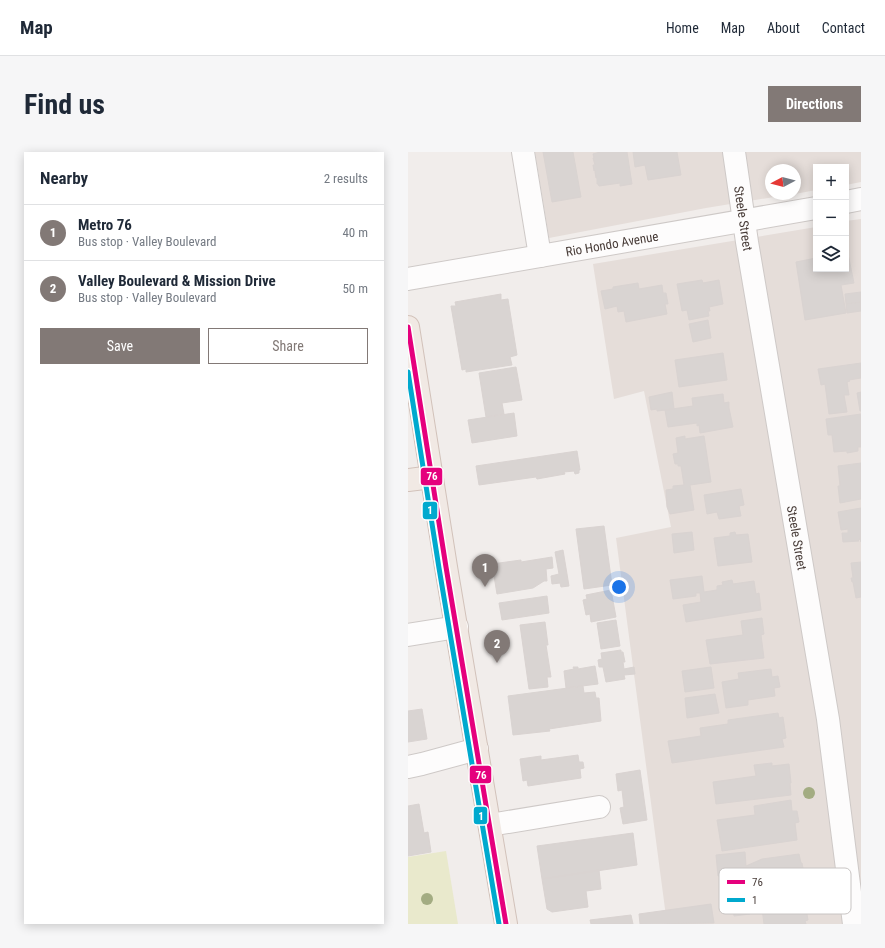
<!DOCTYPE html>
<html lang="en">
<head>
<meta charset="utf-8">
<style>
  body { margin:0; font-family:"Roboto Condensed",sans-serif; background:#f6f6f7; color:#1f2937 }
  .controls { position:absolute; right:12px; top:12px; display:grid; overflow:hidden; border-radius:0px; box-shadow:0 2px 10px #0003 }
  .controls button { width:36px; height:36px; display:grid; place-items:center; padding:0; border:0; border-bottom:1px solid #e0e1e3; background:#fff; color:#1f2937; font:20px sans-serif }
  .compass { position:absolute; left:357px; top:12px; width:36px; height:36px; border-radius:50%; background:#fff; box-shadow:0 2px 10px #0003; rotate:263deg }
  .you { position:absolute; left:211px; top:435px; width:14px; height:14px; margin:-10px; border:3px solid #fff; border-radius:50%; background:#1a73e8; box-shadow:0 0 0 6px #1a73e833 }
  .badge { display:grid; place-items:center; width:26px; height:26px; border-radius:50%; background:#827976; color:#fff; font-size:13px; font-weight:700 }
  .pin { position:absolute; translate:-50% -33px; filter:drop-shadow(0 1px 2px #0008) }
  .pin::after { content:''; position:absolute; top:21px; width:14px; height:12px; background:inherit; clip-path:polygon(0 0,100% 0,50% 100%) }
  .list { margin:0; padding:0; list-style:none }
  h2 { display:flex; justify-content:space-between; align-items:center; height:52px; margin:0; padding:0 16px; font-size:17px }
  h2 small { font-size:13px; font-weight:400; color:#747a83 }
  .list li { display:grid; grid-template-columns:26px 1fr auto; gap:12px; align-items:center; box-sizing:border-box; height:56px; padding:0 16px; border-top:1px solid #e0e1e3 }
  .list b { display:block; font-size:15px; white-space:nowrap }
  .list p { margin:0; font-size:13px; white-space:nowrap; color:#747a83 }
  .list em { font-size:13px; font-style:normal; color:#747a83 }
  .actions { display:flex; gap:8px; padding:12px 16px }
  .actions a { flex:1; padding:9px 0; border:1px solid #827976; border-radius:0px; text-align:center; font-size:14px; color:#827976 }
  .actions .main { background:#827976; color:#fff }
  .icon { flex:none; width:22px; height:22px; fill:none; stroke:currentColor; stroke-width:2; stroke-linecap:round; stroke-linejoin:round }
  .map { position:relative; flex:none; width:453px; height:772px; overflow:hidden; border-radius:0px }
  header { display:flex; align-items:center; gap:24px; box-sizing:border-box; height:56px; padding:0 20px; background:#fff; border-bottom:1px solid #e0e1e3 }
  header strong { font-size:19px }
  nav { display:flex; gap:22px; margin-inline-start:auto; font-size:14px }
  .intro { display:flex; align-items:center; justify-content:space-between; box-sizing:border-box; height:96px; padding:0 24px }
  h1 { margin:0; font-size:28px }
  .button { padding:10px 18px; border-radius:0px; background:#827976; color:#fff; font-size:14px; font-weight:700 }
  main { display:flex; gap:24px; padding:0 24px }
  aside { flex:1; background:#fff; border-radius:0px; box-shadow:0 2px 10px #0003 }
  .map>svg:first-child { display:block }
  .residential { fill:#e5ddd9 }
  .green { fill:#e9e9cc }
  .building { fill:#d9d4d2; stroke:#d9d3d1 }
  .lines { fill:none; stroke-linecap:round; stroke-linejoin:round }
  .minor-casing { stroke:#cec9c7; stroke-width:24 }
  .major-casing { stroke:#d2c2ba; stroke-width:24 }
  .minor { stroke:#fdfcfc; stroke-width:22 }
  .major { stroke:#f1e9e4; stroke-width:22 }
  .bus-1-casing { stroke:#fff; stroke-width:8 }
  .bus-2-casing { stroke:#fff; stroke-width:8 }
  .bus-1 { stroke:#e5007d; stroke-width:5 }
  .bus-2 { stroke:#00a9ce; stroke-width:5 }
  .tree { fill:#a3ac82 }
  .labels { text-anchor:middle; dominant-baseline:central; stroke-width:4; stroke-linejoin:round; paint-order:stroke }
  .street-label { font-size:13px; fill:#473b37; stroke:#fff }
  .key { fill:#fff; stroke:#c8c4c3; stroke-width:1 }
  .key-label { font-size:11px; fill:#473b37 }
  .line-badge { stroke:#fff; stroke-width:1.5 }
  .badge-label { font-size:11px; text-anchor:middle; font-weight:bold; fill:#fff }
</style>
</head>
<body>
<header>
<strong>Map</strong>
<nav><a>Home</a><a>Map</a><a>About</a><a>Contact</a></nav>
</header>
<div class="intro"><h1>Find us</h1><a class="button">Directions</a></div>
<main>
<aside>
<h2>Nearby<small>2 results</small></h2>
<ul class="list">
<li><span class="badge">1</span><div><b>Metro 76</b><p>Bus stop · Valley Boulevard</p></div><em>40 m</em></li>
<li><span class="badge">2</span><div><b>Valley Boulevard &amp; Mission Drive</b><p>Bus stop · Valley Boulevard</p></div><em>50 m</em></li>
</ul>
<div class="actions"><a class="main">Save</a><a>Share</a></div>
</aside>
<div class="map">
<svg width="453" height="772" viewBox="0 0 453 772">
  <rect width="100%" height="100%" fill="#f1edeb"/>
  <path class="residential" d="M127,0H453V30L438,33V15H408V38L387,42V18H363V42H384L298,56L141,86Z
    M453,67V772H259L208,386L263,375L236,239L206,247L185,112L408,75V117H438V69Z"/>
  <path class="green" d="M38,699L50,772H0V705Z"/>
  <path class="building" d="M135,0H165L173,45L144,50Z
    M192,0H219L224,32L212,34V31L191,34L190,32H189V26H188L187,20L188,19H186L185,13H187L185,6H186L185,2Z
    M225,0H269L273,23L240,28L237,13L227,15Z
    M438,102H440L446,131L433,133L438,161L397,168L388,110L408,106V117H438Z
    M294,128L295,131L311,128L315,152L301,155L302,159H300L301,164L281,168L279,158L274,159L269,132Z
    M230,131L231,137L254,133L255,141H258L260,152H257L259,162L218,170L216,159L210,160L209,154L197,157L193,139L205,137V135Z
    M453,140V150L438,152L437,142Z
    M93,142V148L100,147L109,203L102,205L104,213L58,220V217L54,218L43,154H48L47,150Z
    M453,150V159L439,161L438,152Z
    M300,168L303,186L285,190L281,172Z
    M315,201L319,228L271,235L267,208Z
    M453,211V226L441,228L442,229L439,230L441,243H436L439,260L421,262L417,232L413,233L410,217Z
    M108,215L114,248L94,251L96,262L78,265L71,221Z
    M264,240L266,257L249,259V257L243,258L241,245Z
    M453,240V259H452L449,241Z
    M315,242L316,251L321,250V256L325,275L292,281L291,273L289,274V271L260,275L257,258L285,254L284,246Z
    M106,261L109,284L64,291L60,268Z
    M453,262V295H450V299L439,301V299L426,300L424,283H420L418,267Z
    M277,284V287L296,284L303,330L282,333L286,358L262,362L259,355L258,338L265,337V334L276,333L273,314H270V312H267L265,302L270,301L268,286Z
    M169,299L172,318H171V321L167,322L166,319L156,320L157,322L129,327L128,325L71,333L68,314Z
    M453,311V347L432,351L430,334H432L430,314Z
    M333,337L336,353L331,354L333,364L311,367L309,360L299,362L296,343Z
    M453,356V390L452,387L450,388L451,389L435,390L434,381H440V377L433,378L430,360Z
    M196,374L204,433L176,437L168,377Z
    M284,380L286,398L266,401L264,382Z
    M327,380L328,383L340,382L344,410L310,414L306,386L322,384V381Z
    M155,398L161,434L153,435L152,431L144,432L143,424L151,422L147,400Z
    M144,405L145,416L138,417L139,429H136L125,436L89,442L84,412L113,408V410Z
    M453,410V445L448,446L445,430H444L443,426H445L443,411Z
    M294,424L296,440L309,438V434L315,433L314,430L324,428L325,432L346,429L348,442L351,441L353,458L278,470L275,453L293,450L292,441H288V444L265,447L262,428Z
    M203,438L208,465L183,470L182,462L178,463L175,448L179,447L178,443Z
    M139,444L141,461L94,468L91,451Z
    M354,466L356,482L353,483L356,506L302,512L298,488L335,483L333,469Z
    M208,468L212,494L193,497L189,471Z
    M137,470L140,493H138L143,525H139L140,535L121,537L112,473Z
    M213,498V500H215L217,510H215L216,517L226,515L227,522L216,523L217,527L198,530L195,515H191L190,508L194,507L193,501Z
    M187,514L190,532L158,536L156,519L166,517L165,515H170V517Z
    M303,515L306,536L277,540L274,519Z
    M363,517L364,525L370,524L372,535L366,536L367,544L340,548V553L318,556L314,530L331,527L330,521Z
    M175,534L176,541L187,540L188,546H191L193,569L141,577L142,579L105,583L100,544Z
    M307,542L311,561L279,566L277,546Z
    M14,557L19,587L0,590V559Z
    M370,561L371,566L375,565L378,586L374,587L376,595L264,611L260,589L293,584L292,576L320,572V568Z
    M170,603L171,610H175L176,616L172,617L173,626L120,634L119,628L115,629L112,607L133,604V608Z
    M364,611V614L381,612L383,631H382L383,643L308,652L305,630L348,624L346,613Z
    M232,618L239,668L215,672L212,656L216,655L214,638L210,639L208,622Z
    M383,648L384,659H389L391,670L387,671L389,688L314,699L309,668L347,663L346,654Z
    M11,652L16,681L20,680L23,700L0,704V654Z
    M225,681L229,713L134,727L129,694Z
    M337,700L338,714L354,707L391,702L393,711H394L396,722H394L395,735L341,741V743L317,746L314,723L310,724L308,703Z
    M191,718L193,737L178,739L180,755L144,760L139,757L134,727Z
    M396,739L398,751L400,750L401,756H398L400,768L397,769L398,772H356L354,757L361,756L359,744Z
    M345,745L346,752L341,753L342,762L326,764L324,748Z
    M303,752L306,771L232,772L231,762Z
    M223,763L225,772H183L182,768Z"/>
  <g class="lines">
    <defs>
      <g id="minor">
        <path d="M115,0L132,104"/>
        <path id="s1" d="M326,0L339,90L420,567L446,772"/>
        <path d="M438,50L453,47"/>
        <path id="s2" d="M0,127L408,56"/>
        <path d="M0,483L49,475"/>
        <path d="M0,615L14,612L69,597"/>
        <path d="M82,673L191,655"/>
      </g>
      <path id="major" d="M0,175L38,415L98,772
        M0,328L24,325"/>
    </defs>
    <use href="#minor" class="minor-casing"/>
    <use href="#major" class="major-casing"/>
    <use href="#minor" class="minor"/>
    <use href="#major" class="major"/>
    <defs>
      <path id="bus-1" d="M0,175L38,415L98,772"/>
      <path id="bus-2" d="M0,220L31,416L91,772"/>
    </defs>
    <use href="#bus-1" class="bus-1-casing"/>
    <use href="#bus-2" class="bus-2-casing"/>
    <use href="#bus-1" class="bus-1"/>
    <use href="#bus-2" class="bus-2"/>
  </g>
  <g class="tree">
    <circle cx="401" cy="641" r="6"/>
    <circle cx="19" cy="747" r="6"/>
  </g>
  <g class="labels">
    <g class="street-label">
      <text stroke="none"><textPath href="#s1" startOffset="67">Steele Street</textPath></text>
      <text stroke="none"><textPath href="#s2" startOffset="207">Rio Hondo Avenue</textPath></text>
      <text stroke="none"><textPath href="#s1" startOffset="391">Steele Street</textPath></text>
    </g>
  </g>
  <rect x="311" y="716" width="132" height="46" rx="6" class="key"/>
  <rect x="319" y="728" width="18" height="4" fill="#e5007d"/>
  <rect x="319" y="746" width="18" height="4" fill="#00a9ce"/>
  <g class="key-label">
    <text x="344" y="734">76</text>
    <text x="344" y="752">1</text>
  </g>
  <g class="line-badge">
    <rect x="12" y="315" width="23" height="19" rx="4" fill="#e5007d"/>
    <rect x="14" y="349" width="16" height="19" rx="4" fill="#00a9ce"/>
    <rect x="61" y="613" width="23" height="19" rx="4" fill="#e5007d"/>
    <rect x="65" y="654" width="15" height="19" rx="4" fill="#00a9ce"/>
  </g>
  <g class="badge-label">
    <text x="24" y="328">76</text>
    <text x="22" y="362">1</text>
    <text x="73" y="627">76</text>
    <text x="73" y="668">1</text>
  </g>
</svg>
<div class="controls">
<button>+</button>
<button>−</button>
<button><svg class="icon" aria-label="layers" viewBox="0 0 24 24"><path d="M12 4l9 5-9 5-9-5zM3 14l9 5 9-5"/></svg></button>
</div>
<svg class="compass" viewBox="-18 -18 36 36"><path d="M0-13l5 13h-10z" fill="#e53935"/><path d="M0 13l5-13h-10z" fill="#747a83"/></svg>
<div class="you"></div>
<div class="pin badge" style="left:77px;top:435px">1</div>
<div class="pin badge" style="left:89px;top:511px">2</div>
</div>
</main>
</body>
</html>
